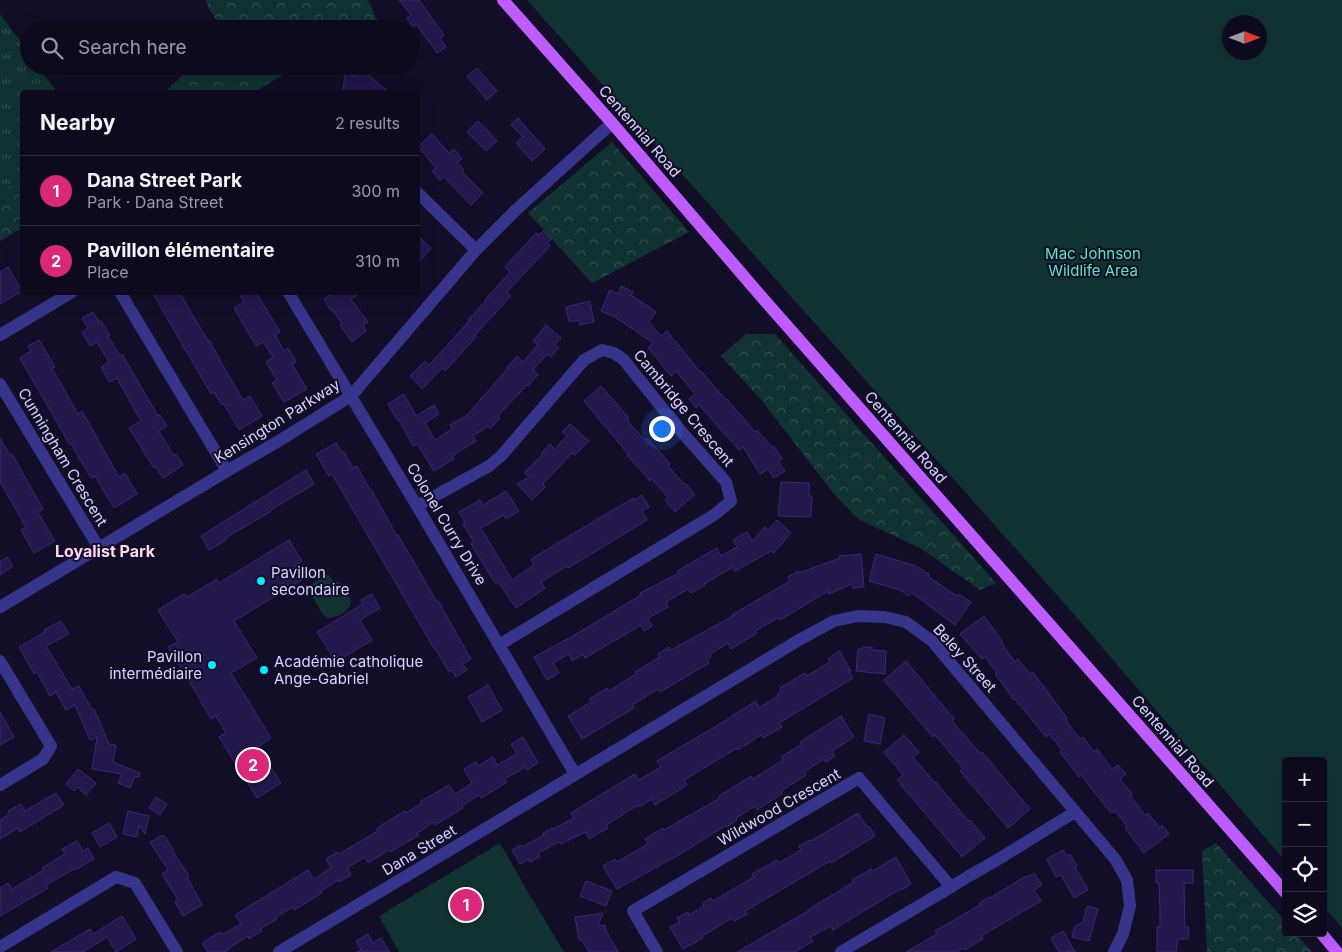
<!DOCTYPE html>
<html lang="en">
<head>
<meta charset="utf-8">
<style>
  body { margin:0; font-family:Inter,sans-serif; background:#1c182b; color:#f1f3f6 }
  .controls { position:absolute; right:15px; bottom:15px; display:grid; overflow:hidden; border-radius:5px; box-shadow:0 5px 20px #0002 }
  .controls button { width:45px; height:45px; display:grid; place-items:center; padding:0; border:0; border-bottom:1px solid #2e2b3c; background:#0e0a1e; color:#f1f3f6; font:25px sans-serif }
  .compass { position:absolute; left:1222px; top:15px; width:45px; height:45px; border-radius:50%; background:#0e0a1e; box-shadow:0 5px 20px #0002; rotate:90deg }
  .you { position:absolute; left:661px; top:428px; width:18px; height:18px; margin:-12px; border:4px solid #fff; border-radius:50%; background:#1a73e8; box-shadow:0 0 0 8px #1a73e833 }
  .badge { display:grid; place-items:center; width:32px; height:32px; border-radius:50%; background:#db2777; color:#fff; font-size:16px; font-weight:700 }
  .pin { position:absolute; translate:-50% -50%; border:2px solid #fff; box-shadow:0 1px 5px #0006 }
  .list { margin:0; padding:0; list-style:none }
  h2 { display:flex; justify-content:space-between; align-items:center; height:65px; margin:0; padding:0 20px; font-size:21px }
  h2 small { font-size:16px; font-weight:400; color:#9b9aa4 }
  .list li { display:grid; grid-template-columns:32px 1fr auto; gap:15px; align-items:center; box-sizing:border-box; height:70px; padding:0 20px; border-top:1px solid #2e2b3c }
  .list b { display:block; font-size:19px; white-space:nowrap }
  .list p { margin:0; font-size:16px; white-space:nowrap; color:#9b9aa4 }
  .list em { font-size:16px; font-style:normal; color:#9b9aa4 }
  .icon { flex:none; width:28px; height:28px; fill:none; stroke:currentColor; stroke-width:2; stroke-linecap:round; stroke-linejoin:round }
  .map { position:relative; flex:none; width:1342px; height:952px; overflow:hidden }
  .search { position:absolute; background:#0e0a1e; box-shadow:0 5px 20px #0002; left:20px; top:20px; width:400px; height:55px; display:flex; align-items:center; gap:12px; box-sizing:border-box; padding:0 18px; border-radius:28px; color:#9b9aa4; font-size:19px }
  .panel { position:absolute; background:#0e0a1e; box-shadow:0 5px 20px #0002; left:20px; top:90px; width:400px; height:205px; border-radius:5px }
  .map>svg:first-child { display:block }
  .grass { fill:url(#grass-tufts) }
  .forest { fill:url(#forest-crowns) }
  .green { fill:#103331; fill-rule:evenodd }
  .building { fill:#22184b; stroke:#372978 }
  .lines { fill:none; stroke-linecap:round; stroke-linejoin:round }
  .minor { stroke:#37358b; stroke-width:12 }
  .major { stroke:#bf5cff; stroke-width:12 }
  .poi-dot { fill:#01eaff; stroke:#120e28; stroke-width:2 }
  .labels { text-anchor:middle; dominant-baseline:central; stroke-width:4; stroke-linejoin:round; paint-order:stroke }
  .street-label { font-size:15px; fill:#d9d5ff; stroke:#120e28 }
  .park-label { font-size:15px; fill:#57e9c2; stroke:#120e28 }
  .poi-label { font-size:15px; fill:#d9d5ff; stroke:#120e28; text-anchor:start }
  .neighbourhood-label { font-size:16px; font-weight:bold; fill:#ffd7f1; stroke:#120e28 }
</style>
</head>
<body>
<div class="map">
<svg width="1342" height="952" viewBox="0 0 1342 952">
  <defs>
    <pattern id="grass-tufts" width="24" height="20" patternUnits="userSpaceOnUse" patternTransform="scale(1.25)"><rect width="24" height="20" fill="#103331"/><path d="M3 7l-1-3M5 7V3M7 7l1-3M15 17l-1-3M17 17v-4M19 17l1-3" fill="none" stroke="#325050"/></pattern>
    <pattern id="forest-crowns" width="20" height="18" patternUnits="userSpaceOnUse" patternTransform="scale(1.25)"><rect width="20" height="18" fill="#103331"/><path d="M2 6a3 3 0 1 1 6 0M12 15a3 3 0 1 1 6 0" fill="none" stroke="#325050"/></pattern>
  </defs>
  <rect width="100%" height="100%" fill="#120e28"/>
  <path class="grass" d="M0,14L29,53V66H38L57,92H22V180L0,189Z"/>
  <path class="forest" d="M206,0H368L381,29H223L209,9Z
    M193,66H297L254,92H165Z
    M612,142L689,232L592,283L528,213Z
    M22,180V228L0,241V189Z
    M746,334H775L996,583L980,590L920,548L858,519L834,494L762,401L721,356Z
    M1216,843L1286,922V933H1295L1312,952H1206L1207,949L1202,851Z"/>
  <path class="green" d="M527,0H1342V928L1323,906V761H1286V862L1072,612ZM1230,22H1260V52H1230Z
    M328,574L332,580C346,584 348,591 351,603C347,614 338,617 327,618L322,613L307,587Z
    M500,843L529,894L564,952H399L379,916Z"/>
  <path class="building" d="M399,0H419L444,35L440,38L446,47L437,53L416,24L413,27L407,18L411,15Z
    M356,68L371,70L370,77L389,92H369L343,90L345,74L356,76Z
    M477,68L497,91L487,100L467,76Z
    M518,118L545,149L532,161L516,143L523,137L511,125Z
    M478,121L497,141L486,151L467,132Z
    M432,134L449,153L454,149L462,159L457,162L464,170L462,172L483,193L471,205L444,177L440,180L432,171L436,168L418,146Z
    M543,231L552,239L547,243L550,246L507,292L511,296L475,335L476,336L459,356L445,371L442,368L422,389L410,376L425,361L429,365L451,341L469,321L468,320L486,301L485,300L510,272L505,267L536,233L539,235Z
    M418,236L431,248L418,264Z
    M8,267L22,291L0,304V272Z
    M621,286L633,292L631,295L656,312L649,322L661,336L667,331L700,372L701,371L726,400L727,399L755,432L757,430L772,447L774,446L782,459L778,461L785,471L774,478L768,469L760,474L743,447L739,450L699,405L696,408L689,399L695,394L676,371L671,376L661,365L662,364L648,348L653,343L615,317L601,311L610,290L618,294Z
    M152,292H179L208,341L209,340L214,349L220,359H219L243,400L250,396L262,416L239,430L224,404L222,405L214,392L211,394Z
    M238,292H256L280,332L275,335L284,351L288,348L296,362L292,364L307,389L284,402L272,383L277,380L266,362L273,357L263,342L256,346L234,308L244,302Z
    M335,292H362L351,299L368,322L363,325L366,331L352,342L340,325L342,324L333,310L331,311L324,299Z
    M590,301L594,322L580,325L579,320L569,322L566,307Z
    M93,312L99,322L101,321L110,335L108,336L120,356L122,354L158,416L160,415L167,426L159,431L174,456L176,454L183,465L163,478L156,467L154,468L129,428L141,421L117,378L109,382L101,367L109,362L97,342L90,346L82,332L88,328L82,318Z
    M546,325L561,338L555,345L559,348L551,357L547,354L533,370L538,375L528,386L527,385L498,416L500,418L490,429L488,426L473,436L476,441L452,456L454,459L434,471L417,444L413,446L399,420L398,421L388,404L404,394L416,416L434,405L439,414L425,423L435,440L452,429L450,425L467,415L508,368L507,367L517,356L523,362L538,345L533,341Z
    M39,340L55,367L52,368L78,414L82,411L119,477L125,473L137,494L114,508L95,476L91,478L71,444L70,445L20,358L31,351L28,346Z
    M601,386L629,418L627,420L644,440L647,438L660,452L670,464L668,466L684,484L685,483L695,494L675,512L665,500L668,497L652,479L650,481L637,466L627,455L628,454L584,401Z
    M570,424L589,441L575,455L572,453L543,484L545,487L532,500L517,484L529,477L524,473L542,455L541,454L550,444L555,449L567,436L562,432Z
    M0,438L10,455L12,454L43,509L38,512L55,541L34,553L21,530L26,527L0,482Z
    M336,443L342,453L344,452L353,468L357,466L370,490L371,489L397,536L398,535L411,557L437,602L438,601L471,659L463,664L467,670L456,677L452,670L449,672L436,650H435L332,474L329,476L316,454Z
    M306,470L314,484L269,511L270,512L225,538L226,540L209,550L201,536Z
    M781,482L809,483V496H812L811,517L778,516Z
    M506,491L519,511L506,519L504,515L481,528L512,580L534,565L531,559L611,511L634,498L635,500L642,495L649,507L642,511L647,520L568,568L567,566L541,582L545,588L516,608L498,582L495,583L471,544L474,542L463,524L465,523L459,512L480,500L483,505Z
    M777,520L791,533L774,553L771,551L735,571L733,567L704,584L705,585L691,593L688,589L666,602L668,607L648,618L652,626L644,631L641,625L585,658L583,654L572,661L569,654L553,663L559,673L547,680L534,657L573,636L641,595L640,593L679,573L677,571L717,548L721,556L737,547L733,540L747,532L752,541L765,527L768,530Z
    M289,540L302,561L295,566L303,579L234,621L257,658L231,673L271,738L258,747L281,783L257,798L219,737L226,733L216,716L211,719L201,702H202L168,647L178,642L158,610L184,594L187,597L217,579L219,583Z
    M861,554L864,587L853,588L852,584L829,594L828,591L780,620L778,618L755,631L757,633L731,649L728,643L710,654L711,657L707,659L709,663L660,692L658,689L632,705L634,708L582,739L568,716L591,702L589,699L607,688L609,691L636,674L635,672L660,657L658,654L669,647L671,650L733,616L732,615L790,581L788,577L798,571L799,573L840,558L839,556Z
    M876,554L916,566L929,574L928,576L936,582L957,596L958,594L971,602L955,625L912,593L909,596L900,590L869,581Z
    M7,557L13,566L0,575V562Z
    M372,594L380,608L360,620L372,640L336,662L317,632L363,604L361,600Z
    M984,616L1002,641V644L1015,662L1018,659L1030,674L1033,672L1067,718L1066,719L1067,720L1066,721L1080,739L1083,737L1094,752L1097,749L1112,769L1118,765L1126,774L1120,779L1132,794L1131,795L1132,797H1131L1145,815L1148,813L1160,828L1162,825L1169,834L1144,853L1125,828L1127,826L1115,811L1111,813L1081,775L1079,777L1060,752L1062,750L1049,734L1046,737L1015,699L1014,700L995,674L997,673L985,657L982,659L960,634Z
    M61,621L69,634L46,646L72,689L79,686L92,710L94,709L109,744L116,745L113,762L140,773L139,777L135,776L130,788L118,783L122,774L92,769L97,737L90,740L75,705L66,710L56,692L50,696L37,672L34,674L19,647L45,632L44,630Z
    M863,647H872V650L886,651L885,674L856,671L858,649H863Z
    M839,651L851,671L848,670L853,678L779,723L782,727L763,738L761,735L738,750L737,748L684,780L687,785L655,805L652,799L639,807L638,805L606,825L608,828L589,839L585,832L561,844L559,842L538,853L540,856L530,862L529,859L520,864L512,850L521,845L522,847L544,835L543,833L552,828L553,829L574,818L571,813L635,774L639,780L661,767L657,761L730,718V717L756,701L759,708L778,696L777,694L781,691L780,688L805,673L807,676L830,662L828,659Z
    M906,661L954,719L952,721L970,742L980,753L982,752L1030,809L1008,828L960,771L963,768L935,735L933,737L884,680Z
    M488,685L502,710L482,722L468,697Z
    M0,712L14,737L0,745Z
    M869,714L885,718L880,744L864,741Z
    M841,716L854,737L832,751L835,756L826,762L824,759L804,772L806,775L781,791L782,794L769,802L757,810L755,806L736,818L737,820L726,827L725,826L682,853L617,889L603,866L615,859L617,862L648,844L645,839L663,828L664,830L720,798L719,796L751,776L753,779L783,760L781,757L802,744L800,742Z
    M904,735L919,752L913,757L935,783L936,782L969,822L970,820L985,838L962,857L897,780L903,775L884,752Z
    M523,737L538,763L527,770L525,767L505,779L507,782L481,798L479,795L462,806L463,808L435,825L434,822L417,833L419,835L390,852L389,850L368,863L365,857L347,868L351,875L339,882L338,880L321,891L322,893L294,910L292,907L276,917L277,919L261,928L262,931L249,939L248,936L229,948L230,949L224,952H208L202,943L220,932L221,935L241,924L235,915L308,870L314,879L331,868L326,859L338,852L339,854L378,831L377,828L405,811L406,813L422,803L421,801L434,794L449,785L455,794L472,783L464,769L476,762L478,766L493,757L497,765L517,754L511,744Z
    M78,769L96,783L86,795L77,787L74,791L66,784Z
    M56,793L64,805L20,832L18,828L0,839V820L10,814L8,811L21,804L25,811Z
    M156,797L167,804L160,815L149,808Z
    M128,811L149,816L145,834L139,825L137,837L123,834Z
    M858,813L867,827L869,826L875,836L831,863L830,861L745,911L747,914L734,921L732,918L702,936L703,938L683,949L670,927L680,922L677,918L688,912L689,915L704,906L703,903L711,898L713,901L754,877L752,874L777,860L779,863L801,850L799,846L810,840L811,841Z
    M109,823L117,837L100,847L92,833Z
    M161,836H165L174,851L173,852L189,876L187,877L202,905L183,916L175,902L178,900L162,874L168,870L150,842Z
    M77,841L83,851L88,848L94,859L75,870L74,869L46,885L48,888L0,916V888L8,883L12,889L44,870L42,868L65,854L62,849Z
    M1063,850L1067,856L1070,854L1077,866L1075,867L1088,890L1074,898L1061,875L1056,877L1047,859Z
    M896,857L911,884L901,890L900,889L833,930L831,926L810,937L813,941L795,952H737L810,910L809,909L854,882L852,880L871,869L873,871Z
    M1156,870H1193V883H1184L1185,927H1189L1188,939H1178L1176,952H1157V927H1160V912L1159,883H1156Z
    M1034,873L1042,885L1034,890L1041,901L981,936L983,939L965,950L964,948L956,952H906L937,934L935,931L980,905L979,903L989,897L990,898L1026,876L1027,877Z
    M586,881L612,891L606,906L580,896Z
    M1087,906L1098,909L1089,941L1072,937L1075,926L1083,922Z
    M603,913L598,926L605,925L606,931L618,952H589L582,940H579L575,917Z
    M122,916L136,939L116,952L107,937L83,952H51L90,929L93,934Z
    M1063,931L1075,952H1059L1051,938Z
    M368,934L373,943L381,938L390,952H357L361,950L356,941Z"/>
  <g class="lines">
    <path class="minor" d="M418,193L476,250
      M120,292L227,471
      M288,292L417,506L575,774
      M0,335L72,292
      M0,384L99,548
      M417,506L489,466L501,456L584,360L602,350L614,353L623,359L680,430L726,482L731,501L714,515L499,645
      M0,607L227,471L277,442L351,396L476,250L517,209L612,123
      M0,661L51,746L43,759L0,785
      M0,947L116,877L135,883L177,952
      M279,952C453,849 625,744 799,640L834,621L858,616L885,617L906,622L932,641L1115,859L1127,880L1130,906L1123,934L1114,952
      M657,952L633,911L859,778L951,887
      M841,952L951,887L969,876L997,860L1075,812"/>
    <path class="major" d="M503,0L612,123L766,302L1286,893
      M1321,933L1337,952"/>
  </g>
  <g class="poi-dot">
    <circle cx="261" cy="581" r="5"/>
    <circle cx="212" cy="665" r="5"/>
    <circle cx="264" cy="670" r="5"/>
  </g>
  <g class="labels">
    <g class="street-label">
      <text transform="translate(640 131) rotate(49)">Centennial Road</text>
      <text transform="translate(684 408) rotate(50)">Cambridge Crescent</text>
      <text transform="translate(277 421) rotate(-32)">Kensington Parkway</text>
      <text transform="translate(906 437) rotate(49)">Centennial Road</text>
      <text transform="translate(63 457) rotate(59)">Cunningham Crescent</text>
      <text transform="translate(447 524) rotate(59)">Colonel Curry Drive</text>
      <text transform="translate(965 658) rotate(48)">Beley Street</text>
      <text transform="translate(1173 741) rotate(49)">Centennial Road</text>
      <text transform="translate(779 807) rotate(-30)">Wildwood Crescent</text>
      <text transform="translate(419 850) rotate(-31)">Dana Street</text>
    </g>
    <g class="park-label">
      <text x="1093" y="253">Mac Johnson<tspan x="1093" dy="17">Wildlife Area</tspan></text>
    </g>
    <g class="poi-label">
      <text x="271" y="572">Pavillon<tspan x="271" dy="17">secondaire</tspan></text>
      <text x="202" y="656" text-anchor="end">Pavillon<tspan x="202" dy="17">intermédiaire</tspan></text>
      <text x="274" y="661">Académie catholique<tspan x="274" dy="17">Ange-Gabriel</tspan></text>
    </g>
    <g class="neighbourhood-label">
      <text x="105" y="551">Loyalist Park</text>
    </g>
  </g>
</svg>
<div class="controls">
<button>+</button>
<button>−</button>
<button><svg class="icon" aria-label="locate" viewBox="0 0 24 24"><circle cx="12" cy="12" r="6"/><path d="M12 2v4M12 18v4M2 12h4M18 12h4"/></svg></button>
<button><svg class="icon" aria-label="layers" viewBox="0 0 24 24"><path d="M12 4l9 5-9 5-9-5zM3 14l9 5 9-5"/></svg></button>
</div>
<svg class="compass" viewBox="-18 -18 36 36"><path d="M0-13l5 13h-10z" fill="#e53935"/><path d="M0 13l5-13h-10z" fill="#9b9aa4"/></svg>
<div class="you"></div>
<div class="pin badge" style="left:466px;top:905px">1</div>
<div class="pin badge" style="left:253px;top:765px">2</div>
<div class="search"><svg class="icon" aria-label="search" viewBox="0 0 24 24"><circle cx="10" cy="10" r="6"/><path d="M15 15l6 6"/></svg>Search here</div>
<section class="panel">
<h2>Nearby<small>2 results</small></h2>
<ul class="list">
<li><span class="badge">1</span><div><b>Dana Street Park</b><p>Park · Dana Street</p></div><em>300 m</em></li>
<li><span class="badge">2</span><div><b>Pavillon élémentaire</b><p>Place</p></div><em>310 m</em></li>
</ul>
</section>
</div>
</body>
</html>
